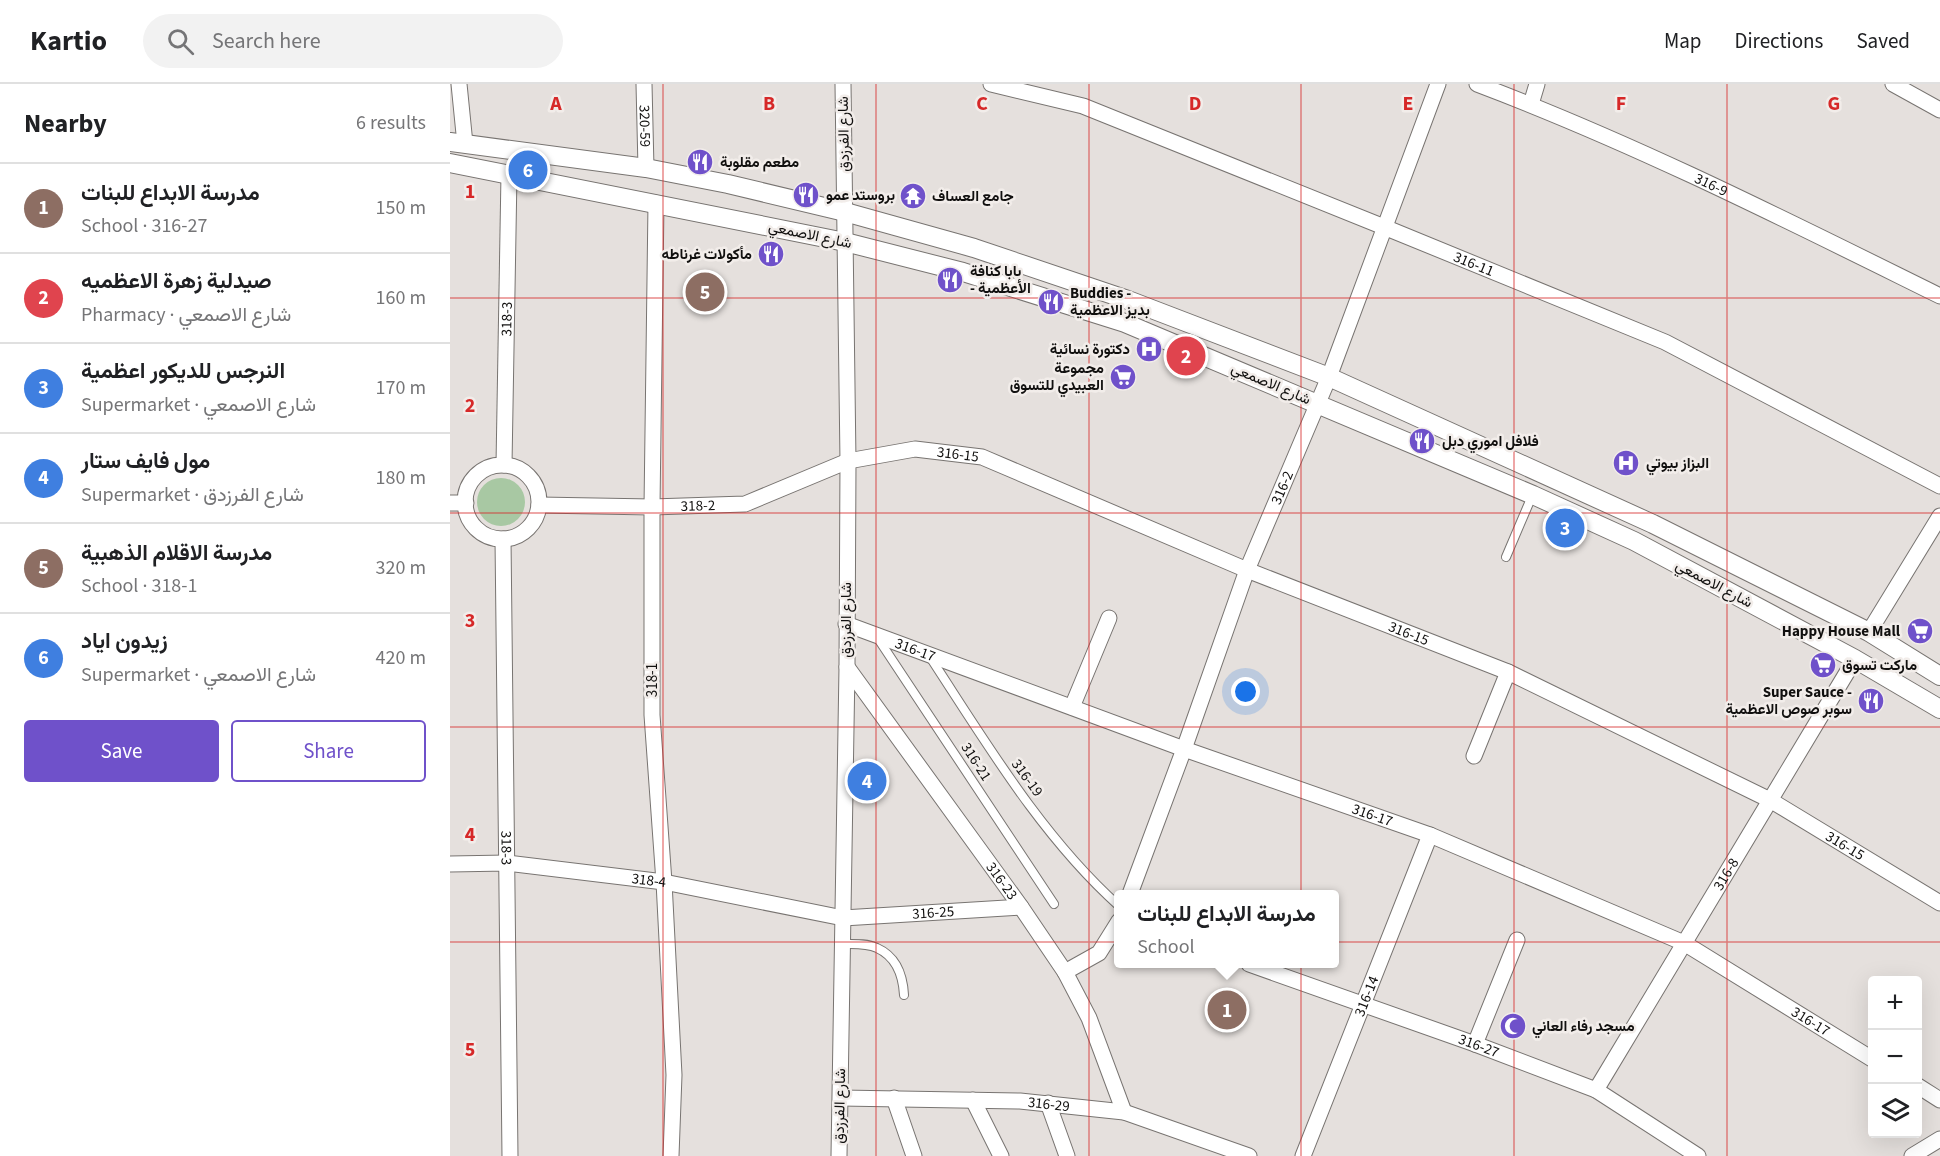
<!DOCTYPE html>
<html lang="en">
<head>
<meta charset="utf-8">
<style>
  body { margin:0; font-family:"Source Sans 3",Vazirmatn,sans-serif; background:#f2f2f2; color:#202124 }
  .controls { position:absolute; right:18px; bottom:18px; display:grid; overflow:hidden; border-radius:6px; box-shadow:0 6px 24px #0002 }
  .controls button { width:54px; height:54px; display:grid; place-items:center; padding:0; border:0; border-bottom:2px solid #e0e0e0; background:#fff; color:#202124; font:30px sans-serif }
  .you { position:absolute; left:796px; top:608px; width:21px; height:21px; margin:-15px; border:4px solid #fff; border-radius:50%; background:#1a73e8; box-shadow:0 0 0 9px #1a73e833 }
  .badge { display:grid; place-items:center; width:39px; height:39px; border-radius:50%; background:#6f51ca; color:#fff; font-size:20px; font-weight:700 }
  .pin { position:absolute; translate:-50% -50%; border:3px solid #fff; box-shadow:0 2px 6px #0006 }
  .popup { position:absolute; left:664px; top:806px; width:225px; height:78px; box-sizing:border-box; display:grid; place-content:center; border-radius:6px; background:#fff; filter:drop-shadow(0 2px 4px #0005); font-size:20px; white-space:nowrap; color:#757577 }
  .popup b { font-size:22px; color:#202124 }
  .popup::after { content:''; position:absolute; left:50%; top:100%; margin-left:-12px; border:12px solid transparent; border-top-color:#fff }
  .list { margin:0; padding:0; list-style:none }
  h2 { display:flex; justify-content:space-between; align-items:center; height:78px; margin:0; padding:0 24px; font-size:26px }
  h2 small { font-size:20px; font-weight:400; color:#757577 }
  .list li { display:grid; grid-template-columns:39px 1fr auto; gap:18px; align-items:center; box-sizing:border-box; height:90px; padding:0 24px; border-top:2px solid #e0e0e0 }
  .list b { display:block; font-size:22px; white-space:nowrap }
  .list p { margin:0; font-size:20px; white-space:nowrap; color:#757577 }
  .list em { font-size:20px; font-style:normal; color:#757577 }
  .actions { display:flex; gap:12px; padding:18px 24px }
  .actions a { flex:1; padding:14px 0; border:2px solid #6f51ca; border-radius:6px; text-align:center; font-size:21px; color:#6f51ca }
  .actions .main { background:#6f51ca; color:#fff }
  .icon { flex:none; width:33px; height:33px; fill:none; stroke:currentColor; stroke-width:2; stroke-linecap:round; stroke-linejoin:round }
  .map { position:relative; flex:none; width:1490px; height:1072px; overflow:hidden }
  header { display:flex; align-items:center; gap:36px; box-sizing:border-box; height:84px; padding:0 30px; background:#fff; border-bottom:2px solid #e0e0e0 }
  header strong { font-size:28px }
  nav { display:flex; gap:33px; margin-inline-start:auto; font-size:21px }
  .search { width:420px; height:54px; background:#f2f2f2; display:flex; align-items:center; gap:15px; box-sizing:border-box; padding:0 21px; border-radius:33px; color:#757577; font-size:22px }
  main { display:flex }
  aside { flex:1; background:#fff }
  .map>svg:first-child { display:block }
  .green { fill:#a8c8a3 }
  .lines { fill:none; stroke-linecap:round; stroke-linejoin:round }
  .service-casing { stroke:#787471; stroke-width:10 }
  .minor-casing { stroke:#787471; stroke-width:17 }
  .tertiary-casing { stroke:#787471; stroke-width:20 }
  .service { stroke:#fff; stroke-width:8 }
  .minor { stroke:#fff; stroke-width:15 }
  .tertiary { stroke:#fff; stroke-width:18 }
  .grid { fill:none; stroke:#d62828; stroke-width:1.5; stroke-opacity:0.55 }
  .labels { text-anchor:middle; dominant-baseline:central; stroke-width:5; stroke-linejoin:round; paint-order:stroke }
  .street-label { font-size:15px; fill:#11100f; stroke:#f2edea }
  .poi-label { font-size:15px; font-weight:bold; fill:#11100f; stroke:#f2edea; text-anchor:start }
  .grid-label { font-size:20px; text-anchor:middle; font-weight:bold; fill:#d62828; stroke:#f2edea; stroke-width:5; stroke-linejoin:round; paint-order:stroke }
</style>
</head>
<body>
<header>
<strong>Kartio</strong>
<div class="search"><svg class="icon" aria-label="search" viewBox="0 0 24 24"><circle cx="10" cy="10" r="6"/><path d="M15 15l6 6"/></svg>Search here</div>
<nav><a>Map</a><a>Directions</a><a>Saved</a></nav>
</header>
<main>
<aside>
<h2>Nearby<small>6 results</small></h2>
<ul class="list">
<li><span class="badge" style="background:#8d6e63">1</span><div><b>مدرسة الابداع للبنات</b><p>School · 316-27</p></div><em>150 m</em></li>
<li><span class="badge" style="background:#e0444e">2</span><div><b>صيدلية زهرة الاعظميه</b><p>Pharmacy · شارع الاصمعي</p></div><em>160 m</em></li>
<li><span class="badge" style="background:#3f7fe0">3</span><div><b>النرجس للديكور اعظمية</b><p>Supermarket · شارع الاصمعي</p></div><em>170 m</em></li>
<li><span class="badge" style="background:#3f7fe0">4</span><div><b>مول فايف ستار</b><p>Supermarket · شارع الفرزدق</p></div><em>180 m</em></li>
<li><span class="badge" style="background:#8d6e63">5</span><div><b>مدرسة الاقلام الذهبية</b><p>School · 318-1</p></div><em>320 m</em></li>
<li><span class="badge" style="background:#3f7fe0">6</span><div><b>زيدون اياد</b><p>Supermarket · شارع الاصمعي</p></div><em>420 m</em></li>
</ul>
<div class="actions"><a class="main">Save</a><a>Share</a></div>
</aside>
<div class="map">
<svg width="1490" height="1072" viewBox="0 0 1490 1072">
  <rect width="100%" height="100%" fill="#e5e0dd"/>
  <path class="green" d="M27 418a24 24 0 1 1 48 0a24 24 0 1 1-48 0Z"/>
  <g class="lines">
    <defs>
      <path id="service" d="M1056,473L1082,412
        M427,553L604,820
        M480,573C537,660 592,753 669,822
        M393,860C403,860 417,859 427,864C447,873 453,892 454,911"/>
      <g id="minor">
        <path d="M9,0L15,60"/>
        <path id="s1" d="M194,0L196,84"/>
        <path id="s2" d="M541,0L633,22L934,143L1215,258L1490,402"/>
        <path id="s3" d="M1027,0C1186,60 1338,137 1490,212"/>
        <path d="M1443,0L1490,26"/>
        <path d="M1081,20L1087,0"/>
        <path d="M206,119L202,423V631L214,798L224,991L221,1072"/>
        <path id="s4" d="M54,381L59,90"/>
        <circle cx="52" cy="418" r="37"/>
        <path d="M0,419H16"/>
        <path id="s5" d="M89,421L202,423L295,420L398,377L465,365L532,373L797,486L1058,588L1320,716L1490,819"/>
        <path id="s6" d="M53,455L60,1072"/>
        <path id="s7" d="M396,540L734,665L980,751L1234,859L1422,975"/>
        <path d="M1419,548L1490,432"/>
        <path id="s8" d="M397,583L571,823L615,888L639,934L674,1028"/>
        <path d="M622,623L659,534"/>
        <path d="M1024,672L1058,588"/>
        <path id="s9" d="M0,780L57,779L214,798L393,834L571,823"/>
        <path id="s10" d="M680,810L734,665L797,486L879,293L988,0"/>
        <path id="s11" d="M799,880L1025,960L1146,1006L1248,1072"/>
        <path d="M615,888L649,869L669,837"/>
        <path d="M1025,960L1067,856"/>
        <path d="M1468,1002L1490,1016"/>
        <path id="s12" d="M1146,1006L1405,575"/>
        <path id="s13" d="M391,1014L570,1017L674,1028L799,1072"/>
        <path d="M444,1014L464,1072"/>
        <path d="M523,1016L551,1072"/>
        <path d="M598,1019L617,1072"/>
        <path d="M389,1072L397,583L398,377L393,0"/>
        <path id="s14" d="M853,1072L980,751"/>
        <path d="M1462,1072L1490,1055"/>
      </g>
      <path id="tertiary" d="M0,58L196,84L278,100L395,128L524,164L678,216L879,293L1203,440L1419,548L1490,592
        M0,79L395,158L513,188L675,239L1083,411L1184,457L1405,575L1490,625"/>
    </defs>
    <use href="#service" class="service-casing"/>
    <use href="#minor" class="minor-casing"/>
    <use href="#tertiary" class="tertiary-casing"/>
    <use href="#service" class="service"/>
    <use href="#minor" class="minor"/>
    <use href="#tertiary" class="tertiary"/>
  </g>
  <path class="grid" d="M213,0V1072M426,0V1072M639,0V1072M851,0V1072M1064,0V1072M1277,0V1072M0,214H1490M0,429H1490M0,643H1490M0,858H1490"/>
  <defs>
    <symbol id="restaurant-disc" viewBox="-11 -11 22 22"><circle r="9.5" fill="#6f51ca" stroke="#f2edea"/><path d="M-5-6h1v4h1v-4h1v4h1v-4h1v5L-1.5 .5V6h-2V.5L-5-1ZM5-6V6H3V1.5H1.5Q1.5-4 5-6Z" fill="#fff"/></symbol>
    <symbol id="temple-disc" viewBox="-11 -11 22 22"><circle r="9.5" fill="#6f51ca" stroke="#f2edea"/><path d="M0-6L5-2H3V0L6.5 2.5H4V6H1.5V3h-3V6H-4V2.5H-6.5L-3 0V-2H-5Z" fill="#fff"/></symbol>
    <symbol id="hospital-disc" viewBox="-11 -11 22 22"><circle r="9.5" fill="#6f51ca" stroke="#f2edea"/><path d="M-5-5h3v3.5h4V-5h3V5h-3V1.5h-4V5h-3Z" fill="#fff"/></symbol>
    <symbol id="supermarket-disc" viewBox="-11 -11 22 22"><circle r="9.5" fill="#6f51ca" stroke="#f2edea"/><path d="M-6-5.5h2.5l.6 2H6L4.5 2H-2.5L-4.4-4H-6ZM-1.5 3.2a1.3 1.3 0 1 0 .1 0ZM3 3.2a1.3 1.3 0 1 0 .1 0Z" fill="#fff"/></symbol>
    <symbol id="mosque-disc" viewBox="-11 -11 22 22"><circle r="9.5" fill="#6f51ca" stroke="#f2edea"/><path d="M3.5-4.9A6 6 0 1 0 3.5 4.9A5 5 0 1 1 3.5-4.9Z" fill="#fff"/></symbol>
  </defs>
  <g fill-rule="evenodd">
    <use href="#restaurant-disc" x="235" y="63" width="30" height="30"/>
    <use href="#restaurant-disc" x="341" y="96" width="30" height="30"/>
    <use href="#temple-disc" x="448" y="97" width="30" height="30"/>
    <use href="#restaurant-disc" x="306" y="155" width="30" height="30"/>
    <use href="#restaurant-disc" x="485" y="181" width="30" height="30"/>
    <use href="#restaurant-disc" x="586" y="203" width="30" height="30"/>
    <use href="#hospital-disc" x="684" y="250" width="30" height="30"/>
    <use href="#supermarket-disc" x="658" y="278" width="30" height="30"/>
    <use href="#restaurant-disc" x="957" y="342" width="30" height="30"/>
    <use href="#hospital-disc" x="1161" y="364" width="30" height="30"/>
    <use href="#supermarket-disc" x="1455" y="532" width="30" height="30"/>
    <use href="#supermarket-disc" x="1358" y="566" width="30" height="30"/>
    <use href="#restaurant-disc" x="1406" y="602" width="30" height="30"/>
    <use href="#mosque-disc" x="1048" y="927" width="30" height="30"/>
  </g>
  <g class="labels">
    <g class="street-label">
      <text stroke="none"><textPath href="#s1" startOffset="42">320-59</textPath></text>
      <text transform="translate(394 50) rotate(-91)">شارع الفرزدق</text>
      <text stroke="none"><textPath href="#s3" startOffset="255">316-9</textPath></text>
      <text transform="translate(360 151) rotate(12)">شارع الاصمعي</text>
      <text stroke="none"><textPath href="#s2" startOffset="516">316-11</textPath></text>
      <text stroke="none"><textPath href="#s4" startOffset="146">318-3</textPath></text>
      <text transform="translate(821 300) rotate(23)">شارع الاصمعي</text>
      <text stroke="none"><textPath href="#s5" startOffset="429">316-15</textPath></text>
      <text stroke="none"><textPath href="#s10" startOffset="434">316-2</textPath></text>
      <text stroke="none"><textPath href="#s5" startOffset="159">318-2</textPath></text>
      <text transform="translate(1264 500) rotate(28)">شارع الاصمعي</text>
      <text transform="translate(396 536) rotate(-90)">شارع الفرزدق</text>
      <text stroke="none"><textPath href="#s5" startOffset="915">316-15</textPath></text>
      <text stroke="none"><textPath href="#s7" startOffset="74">316-17</textPath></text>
      <text transform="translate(202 596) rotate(-90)">318-1</text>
      <text transform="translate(526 678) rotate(57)">316-21</text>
      <text transform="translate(577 694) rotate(54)">316-19</text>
      <text stroke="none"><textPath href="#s7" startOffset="560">316-17</textPath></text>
      <text stroke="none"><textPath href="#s5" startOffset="1401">316-15</textPath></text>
      <text stroke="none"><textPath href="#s6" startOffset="309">318-3</textPath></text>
      <text stroke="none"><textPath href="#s12" startOffset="252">316-8</textPath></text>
      <text stroke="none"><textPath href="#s9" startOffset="200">318-4</textPath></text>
      <text stroke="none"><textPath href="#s8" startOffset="264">316-23</textPath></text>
      <text stroke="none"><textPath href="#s9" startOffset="488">316-25</textPath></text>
      <text stroke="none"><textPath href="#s14" startOffset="172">316-14</textPath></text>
      <text stroke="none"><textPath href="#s7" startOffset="1046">316-17</textPath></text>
      <text stroke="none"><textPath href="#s11" startOffset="244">316-27</textPath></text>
      <text stroke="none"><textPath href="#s13" startOffset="208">316-29</textPath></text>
      <text transform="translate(390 1022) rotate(-89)">شارع الفرزدق</text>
    </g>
    <g class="poi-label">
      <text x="270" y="78">مطعم مقلوبة</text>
      <text x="376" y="111">بروستد عمو</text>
      <text x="482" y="112">جامع العساف</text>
      <text x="302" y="170" text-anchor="end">مأكولات غرناطه</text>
      <text x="520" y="187">بابا كنافة<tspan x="520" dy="17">- الأعظمية</tspan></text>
      <text x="620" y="209">Buddies -<tspan x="620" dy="17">بديز الاعظمية</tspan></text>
      <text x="680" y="265" text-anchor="end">دكتورة نسائية</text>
      <text x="654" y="284" text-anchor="end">مجموعة<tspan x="654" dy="17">العبيدي للتسوق</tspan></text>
      <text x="992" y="357">فلافل اموري دبل</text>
      <text x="1196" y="379">البزاز بيوتي</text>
      <text x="1450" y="547" text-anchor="end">Happy House Mall</text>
      <text x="1392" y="581">ماركت تسوق</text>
      <text x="1402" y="608" text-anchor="end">Super Sauce -<tspan x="1402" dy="17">سوبر صوص الاعظمية</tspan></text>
      <text x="1082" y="942">مسجد رفاء العاني</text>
    </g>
  </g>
  <g class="grid-label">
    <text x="106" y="26">A</text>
    <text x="319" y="26">B</text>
    <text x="532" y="26">C</text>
    <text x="745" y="26">D</text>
    <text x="958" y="26">E</text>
    <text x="1171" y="26">F</text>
    <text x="1384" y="26">G</text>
    <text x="20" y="114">1</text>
    <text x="20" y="328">2</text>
    <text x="20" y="543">3</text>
    <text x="20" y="757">4</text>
    <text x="20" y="972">5</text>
  </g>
</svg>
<div class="controls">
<button>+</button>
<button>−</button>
<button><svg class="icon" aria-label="layers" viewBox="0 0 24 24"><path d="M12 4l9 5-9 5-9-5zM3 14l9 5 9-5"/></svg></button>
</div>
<div class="you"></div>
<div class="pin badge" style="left:777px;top:926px;background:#8d6e63">1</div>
<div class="popup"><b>مدرسة الابداع للبنات</b>School</div>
<div class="pin badge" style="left:736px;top:272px;background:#e0444e">2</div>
<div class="pin badge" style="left:1115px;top:444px;background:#3f7fe0">3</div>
<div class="pin badge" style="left:417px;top:697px;background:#3f7fe0">4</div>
<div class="pin badge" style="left:255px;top:208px;background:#8d6e63">5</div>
<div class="pin badge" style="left:78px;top:86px;background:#3f7fe0">6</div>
</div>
</main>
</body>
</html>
